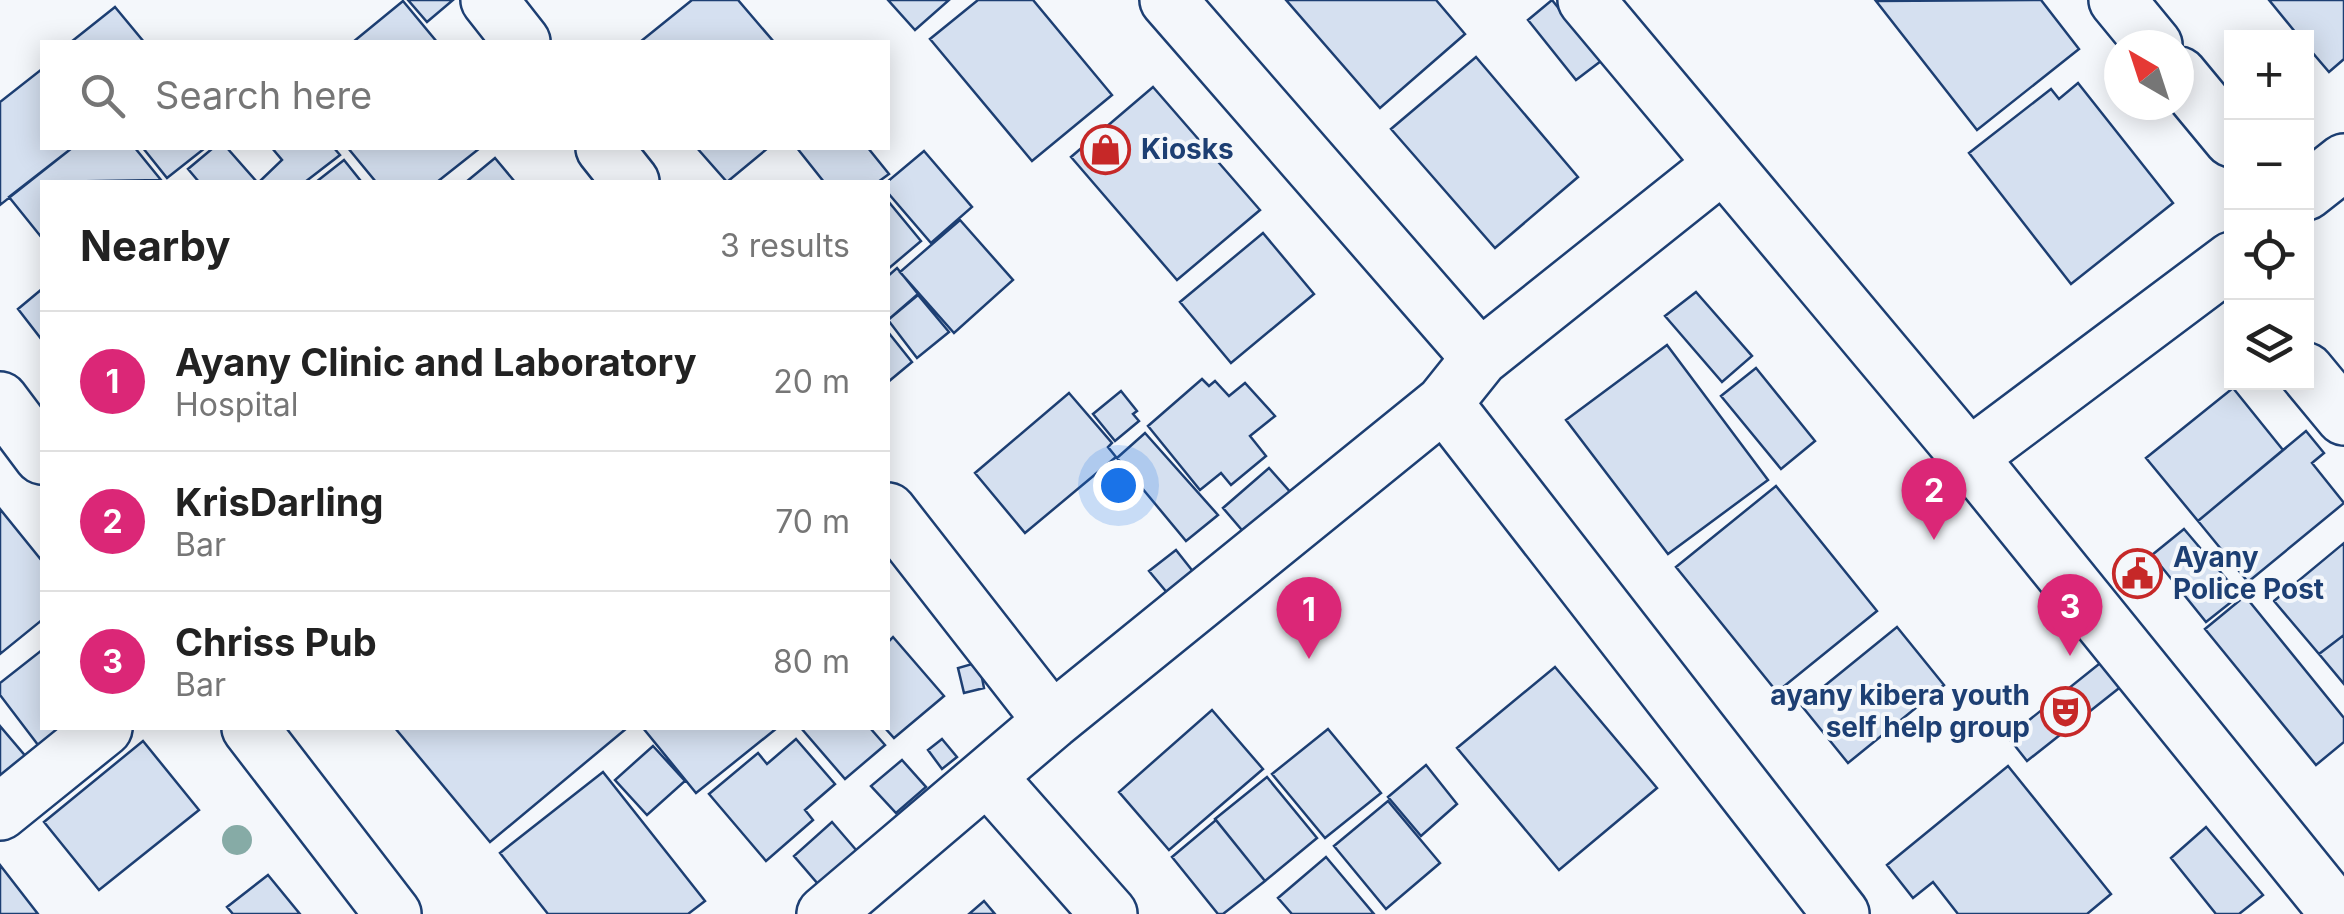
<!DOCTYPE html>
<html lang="en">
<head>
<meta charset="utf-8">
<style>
  body { margin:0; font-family:Inter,sans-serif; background:#f6f6f6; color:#222 }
  .controls { position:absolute; right:30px; top:30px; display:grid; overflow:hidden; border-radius:0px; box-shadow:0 5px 25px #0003 }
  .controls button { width:90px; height:90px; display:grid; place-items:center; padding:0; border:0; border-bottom:2px solid #e0e0e0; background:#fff; color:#222; font:50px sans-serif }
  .compass { position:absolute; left:2104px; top:30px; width:90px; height:90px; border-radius:50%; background:#fff; box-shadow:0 5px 25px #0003; rotate:321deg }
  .you { position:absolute; left:1118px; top:485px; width:35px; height:35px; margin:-25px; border:8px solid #fff; border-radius:50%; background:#1a73e8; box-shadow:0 0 0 15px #1a73e833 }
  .badge { display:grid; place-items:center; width:65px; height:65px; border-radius:50%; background:#db2777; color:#fff; font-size:32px; font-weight:700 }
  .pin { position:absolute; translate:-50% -82px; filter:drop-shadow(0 2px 5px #0008) }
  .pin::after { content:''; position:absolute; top:52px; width:35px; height:30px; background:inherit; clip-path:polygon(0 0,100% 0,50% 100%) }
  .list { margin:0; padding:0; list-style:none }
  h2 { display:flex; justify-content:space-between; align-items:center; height:130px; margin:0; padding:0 40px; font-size:42px }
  h2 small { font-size:32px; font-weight:400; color:#767676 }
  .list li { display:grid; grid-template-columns:65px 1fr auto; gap:30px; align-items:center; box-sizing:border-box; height:140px; padding:0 40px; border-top:2px solid #e0e0e0 }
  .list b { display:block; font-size:38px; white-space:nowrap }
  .list p { margin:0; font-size:32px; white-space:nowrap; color:#767676 }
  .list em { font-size:32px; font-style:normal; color:#767676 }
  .icon { flex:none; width:55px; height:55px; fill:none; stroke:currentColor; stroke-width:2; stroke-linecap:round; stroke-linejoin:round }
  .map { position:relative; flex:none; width:2344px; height:914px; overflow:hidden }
  .search { position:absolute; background:#fff; box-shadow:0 5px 25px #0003; left:40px; top:40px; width:850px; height:110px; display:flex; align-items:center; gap:25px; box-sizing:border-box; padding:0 35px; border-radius:0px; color:#767676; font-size:38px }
  .panel { position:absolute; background:#fff; box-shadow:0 5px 25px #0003; left:40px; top:180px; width:850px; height:550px; border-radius:0px }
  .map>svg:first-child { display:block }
  .building { fill:#d5e0f0; stroke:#1d3f73; stroke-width:2.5 }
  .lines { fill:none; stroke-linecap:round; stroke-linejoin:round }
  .minor-casing { stroke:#1d3f73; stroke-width:60 }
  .minor { stroke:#f4f7fb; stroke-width:55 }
  .tree { fill:#86aba6 }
  .labels { text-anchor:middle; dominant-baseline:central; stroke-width:8; stroke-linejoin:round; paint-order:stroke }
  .poi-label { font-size:28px; font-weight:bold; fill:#1d3f73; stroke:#f4f7fb; text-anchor:start }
</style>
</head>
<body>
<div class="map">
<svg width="2344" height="914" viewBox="0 0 2344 914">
  <rect width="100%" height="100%" fill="#f4f7fb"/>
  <path class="building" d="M408,0H453L427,22Z
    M692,0H738L774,42H640Z
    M888,0H949L915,30Z
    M978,0H1033L1112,95L1032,161L930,39Z
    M1286,0H1436L1465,34L1380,108Z
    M1552,0L1601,61L1576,80L1528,20Z
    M2041,0L2079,49L1977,130L1876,1Z
    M2269,0H2344V59L2329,72L2306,45V38H2300Z
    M403,1L437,42H353Z
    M115,7L144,42H71Z
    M1476,57L1578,177L1495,248L1391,129Z
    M42,69V148H72L0,205V102Z
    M2078,83L2173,203L2071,284L1969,153L2051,89L2059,99Z
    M1153,87L1260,210L1177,280L1071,157Z
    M72,148H135L161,180L42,182V238L9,197Z
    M143,148H205L167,178Z
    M213,148H227L257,182H199L188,169Z
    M272,148H334L340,155L305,182H259L282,160Z
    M348,148H480L437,182H376Z
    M697,148H768L727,182Z
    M797,148H868L889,174L878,182H824Z
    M924,151L972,207L931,243L888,193L887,182Z
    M495,158L515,182H466Z
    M344,160L360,180L357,182H316Z
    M888,201L921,241L888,269Z
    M960,220L1013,280L954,333L900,272Z
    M1263,233L1314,294L1231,363L1180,302Z
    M897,268L918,294L888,320V276Z
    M42,289V340L18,309Z
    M1696,292L1752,356L1722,382L1665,316Z
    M918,295L949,332L917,358L888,320Z
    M888,332L912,362L888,382Z
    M1667,345L1768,480L1668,554L1566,420Z
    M1756,368L1815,441L1781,469L1721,396Z
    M1202,379L1209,386L1215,381L1229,396L1245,383L1275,416L1250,436L1266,456L1231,485L1221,473L1200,490L1148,426Z
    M2233,388L2283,450L2198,521L2146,458Z
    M1121,391L1137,411L1133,414L1139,421L1115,441L1093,414Z
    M1069,393L1112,443L1108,447L1116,457L1025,533L975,473Z
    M2306,431L2324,453L2312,463L2344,503L2248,582L2198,521Z
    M1145,433L1218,515L1186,541L1117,458Z
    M1269,468L1292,494L1247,536L1223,508Z
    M1776,486L1877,611L1777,692L1676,567Z
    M0,509L42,561V620L0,654Z
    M2184,529L2240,595L2206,622L2152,555Z
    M2344,543V635L2319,654L2274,601Z
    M1176,550L1195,574L1169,595L1149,571Z
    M2245,596L2344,718V742L2316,765L2205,629Z
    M1897,627L1944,685L1848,763L1801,705Z
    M2344,635V684L2319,654Z
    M893,637L944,696L894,738L885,728L888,642Z
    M42,650V728H95L51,762L0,695V683Z
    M2104,660L2123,685L2027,761L2008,737Z
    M979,662L984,688L964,693L958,668Z
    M1555,667L1657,788L1559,870L1457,748Z
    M1212,710L1263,769L1169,850L1119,792Z
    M0,726L39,772L0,806Z
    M395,728H627L490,842Z
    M643,728H777L696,793Z
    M801,728H870L885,745L845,779Z
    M1328,729L1381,793L1325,838L1272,774Z
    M796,739L835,784L805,810L813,820L766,861L709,794L758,753L767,764Z
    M942,739L957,757L942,769L928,750Z
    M143,741L199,810L99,890L44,822Z
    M653,746L685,781L647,815L615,780Z
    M902,760L926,787L896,813L871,786Z
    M1426,765L1457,804L1421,836L1388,797Z
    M2008,766L2111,894L2087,914H1958L1933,882L1913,898L1887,865Z
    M603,772L705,901L688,914H548L500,853Z
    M1267,777L1317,838L1265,881L1215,819Z
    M1388,801L1440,863L1386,909L1334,846Z
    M1216,820L1265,881L1223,914H1218L1172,857Z
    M832,822L857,851L818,884L794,856Z
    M2206,827L2263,895L2239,914H2216L2171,858Z
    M1326,857L1374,914H1292L1278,898Z
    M0,865L38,914H0Z
    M268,875L300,914H233L227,907Z
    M984,901L995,914H969Z"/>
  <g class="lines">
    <defs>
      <path id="minor" d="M489,0L522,42
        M1168,0L1480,358
        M1586,0L1969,457L2339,914
        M2117,0L2154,45
        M2179,75L2232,139
        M604,148L631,182
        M2306,192L2344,162
        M2306,371L2344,417
        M0,400L42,456
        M1444,403L1841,914
        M1969,457L2232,260
        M888,511L1052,721
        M250,728L393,914
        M988,777L1109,914
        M0,812L104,728
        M825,914L1052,721L1444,403L1480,358L1722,165"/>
    </defs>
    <use href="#minor" class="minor-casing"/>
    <use href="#minor" class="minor"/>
  </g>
  <circle class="tree" cx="237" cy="840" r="15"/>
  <defs>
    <symbol id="shop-ring" viewBox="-11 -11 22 22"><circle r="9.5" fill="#f4f7fb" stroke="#c62828" stroke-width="1.5"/><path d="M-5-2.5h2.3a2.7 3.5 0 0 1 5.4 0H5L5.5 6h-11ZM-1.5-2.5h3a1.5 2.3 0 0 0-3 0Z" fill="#c62828"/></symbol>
    <symbol id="civic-ring" viewBox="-11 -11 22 22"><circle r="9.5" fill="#f4f7fb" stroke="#c62828" stroke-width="1.5"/><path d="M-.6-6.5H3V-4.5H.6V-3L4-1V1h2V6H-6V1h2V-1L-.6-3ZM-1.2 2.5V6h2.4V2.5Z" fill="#c62828"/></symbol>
    <symbol id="theatre-ring" viewBox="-11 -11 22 22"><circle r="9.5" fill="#f4f7fb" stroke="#c62828" stroke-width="1.5"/><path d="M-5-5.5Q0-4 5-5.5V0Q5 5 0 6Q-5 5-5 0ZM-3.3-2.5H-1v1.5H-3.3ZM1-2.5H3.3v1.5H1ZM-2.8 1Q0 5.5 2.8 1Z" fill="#c62828"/></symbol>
  </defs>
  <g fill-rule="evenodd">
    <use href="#shop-ring" x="1078" y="122" width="55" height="55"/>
    <use href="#civic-ring" x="2110" y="546" width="55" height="55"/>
    <use href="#theatre-ring" x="2038" y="684" width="55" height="55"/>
  </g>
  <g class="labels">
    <g class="poi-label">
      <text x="1141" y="149">Kiosks</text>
      <text x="2173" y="557">Ayany<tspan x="2173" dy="32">Police Post</tspan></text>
      <text x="2030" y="695" text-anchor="end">ayany kibera youth<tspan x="2030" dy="32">self help group</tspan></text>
    </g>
  </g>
</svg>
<div class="controls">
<button>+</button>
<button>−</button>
<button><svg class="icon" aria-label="locate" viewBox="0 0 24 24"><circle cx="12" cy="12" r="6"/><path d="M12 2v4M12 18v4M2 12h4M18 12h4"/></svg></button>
<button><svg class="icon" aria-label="layers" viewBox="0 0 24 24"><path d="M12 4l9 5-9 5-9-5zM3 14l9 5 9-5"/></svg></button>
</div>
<svg class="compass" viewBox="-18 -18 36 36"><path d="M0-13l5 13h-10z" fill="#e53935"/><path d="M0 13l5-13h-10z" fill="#767676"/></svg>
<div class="you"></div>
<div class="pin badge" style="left:1309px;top:659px">1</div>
<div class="pin badge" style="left:1934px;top:540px">2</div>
<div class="pin badge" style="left:2070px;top:656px">3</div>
<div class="search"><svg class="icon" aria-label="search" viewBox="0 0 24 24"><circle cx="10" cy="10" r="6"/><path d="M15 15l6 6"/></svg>Search here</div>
<section class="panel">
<h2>Nearby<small>3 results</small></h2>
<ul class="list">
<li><span class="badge">1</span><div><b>Ayany Clinic and Laboratory</b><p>Hospital</p></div><em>20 m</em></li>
<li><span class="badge">2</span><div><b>KrisDarling</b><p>Bar</p></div><em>70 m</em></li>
<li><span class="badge">3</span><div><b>Chriss Pub</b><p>Bar</p></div><em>80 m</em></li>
</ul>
</section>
</div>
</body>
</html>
